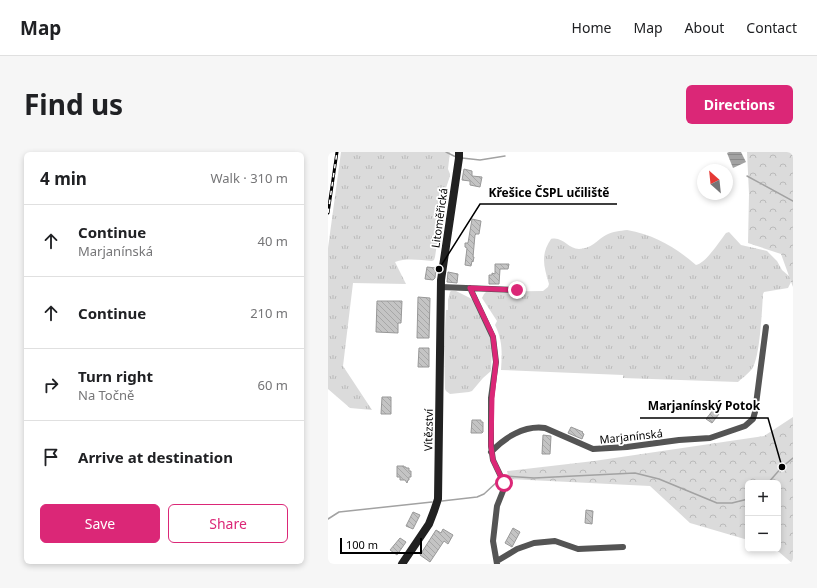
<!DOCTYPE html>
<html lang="en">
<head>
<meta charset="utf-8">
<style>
  body { margin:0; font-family:"Noto Sans",sans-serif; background:#f6f6f6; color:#202124 }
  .controls { position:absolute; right:12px; bottom:12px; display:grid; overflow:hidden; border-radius:6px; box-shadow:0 2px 6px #0003 }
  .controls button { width:36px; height:36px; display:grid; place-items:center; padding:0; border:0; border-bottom:1px solid #e0e0e0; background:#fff; color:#202124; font:20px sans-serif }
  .compass { position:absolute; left:369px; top:12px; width:36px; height:36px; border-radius:50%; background:#fff; box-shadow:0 2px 6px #0003; rotate:333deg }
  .scale { position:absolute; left:12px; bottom:10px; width:82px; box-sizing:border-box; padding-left:4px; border:2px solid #000; border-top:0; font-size:11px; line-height:14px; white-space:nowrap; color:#000; -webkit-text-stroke:3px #fff; paint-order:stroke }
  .stop { position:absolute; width:12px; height:12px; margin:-9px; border:3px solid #db2777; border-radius:50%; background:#fff }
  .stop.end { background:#db2777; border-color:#fff; box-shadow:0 1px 4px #0008 }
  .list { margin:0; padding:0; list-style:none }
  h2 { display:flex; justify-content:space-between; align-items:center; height:52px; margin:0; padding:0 16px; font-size:17px }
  h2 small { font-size:13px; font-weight:400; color:#757577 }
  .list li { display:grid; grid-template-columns:26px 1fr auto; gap:12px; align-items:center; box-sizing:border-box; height:72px; padding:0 16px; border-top:1px solid #e0e0e0 }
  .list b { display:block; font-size:15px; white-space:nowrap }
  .list p { margin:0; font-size:13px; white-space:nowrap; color:#757577 }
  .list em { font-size:13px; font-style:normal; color:#757577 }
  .actions { display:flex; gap:8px; padding:12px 16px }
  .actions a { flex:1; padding:9px 0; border:1px solid #db2777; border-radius:6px; text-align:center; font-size:14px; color:#db2777 }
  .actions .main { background:#db2777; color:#fff }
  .icon { flex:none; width:22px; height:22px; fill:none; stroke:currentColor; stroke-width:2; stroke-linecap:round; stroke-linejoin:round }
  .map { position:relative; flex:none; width:465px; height:412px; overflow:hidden; border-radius:6px }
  header { display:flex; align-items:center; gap:24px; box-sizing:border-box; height:56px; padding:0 20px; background:#fff; border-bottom:1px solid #e0e0e0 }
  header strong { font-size:19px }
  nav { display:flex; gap:22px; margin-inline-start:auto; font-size:14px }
  .intro { display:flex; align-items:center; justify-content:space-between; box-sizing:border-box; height:96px; padding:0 24px }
  h1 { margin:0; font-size:28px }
  .button { padding:10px 18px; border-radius:6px; background:#db2777; color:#fff; font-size:14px; font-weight:700 }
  main { display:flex; gap:24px; padding:0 24px }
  aside { flex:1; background:#fff; border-radius:6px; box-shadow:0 2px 6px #0003 }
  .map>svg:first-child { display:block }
  .grass { fill:url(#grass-tufts) }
  .forest { fill:url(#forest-crowns) }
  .water { fill:url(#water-rules) }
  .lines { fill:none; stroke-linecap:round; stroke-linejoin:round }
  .stream { stroke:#a2a2a2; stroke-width:1.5 }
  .building { fill:url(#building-back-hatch); stroke:#989898 }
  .minor { stroke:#545454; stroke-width:6 }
  .secondary { stroke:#212121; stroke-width:8 }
  .rail-casing { stroke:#000; stroke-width:3 }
  .rail { stroke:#fff; stroke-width:1.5; stroke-dasharray:4.5; stroke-linecap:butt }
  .route { stroke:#db2777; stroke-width:5 }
  .labels { text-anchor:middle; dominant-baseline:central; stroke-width:3.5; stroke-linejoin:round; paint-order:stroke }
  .street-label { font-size:11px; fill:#000; stroke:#fff }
  .leader { fill:none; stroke:#000; stroke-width:1.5 }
  .callout-dot { fill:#000; stroke:#fff; stroke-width:1.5 }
  .callout-label { font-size:12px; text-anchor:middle; font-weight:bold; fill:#000; stroke:#fff; stroke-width:3.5; stroke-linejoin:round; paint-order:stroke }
</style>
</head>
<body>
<header>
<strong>Map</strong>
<nav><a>Home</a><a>Map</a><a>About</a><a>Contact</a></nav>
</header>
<div class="intro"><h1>Find us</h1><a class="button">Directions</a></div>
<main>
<aside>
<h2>4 min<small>Walk · 310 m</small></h2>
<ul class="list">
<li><svg class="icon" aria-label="ahead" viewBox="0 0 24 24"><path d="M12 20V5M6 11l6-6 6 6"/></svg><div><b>Continue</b><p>Marjanínská</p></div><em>40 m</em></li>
<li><svg class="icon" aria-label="ahead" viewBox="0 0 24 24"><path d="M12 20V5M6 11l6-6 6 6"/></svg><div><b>Continue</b></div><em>210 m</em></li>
<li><svg class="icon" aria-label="right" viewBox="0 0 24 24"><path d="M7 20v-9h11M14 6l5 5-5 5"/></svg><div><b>Turn right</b><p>Na Točně</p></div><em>60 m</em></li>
<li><svg class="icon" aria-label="arrive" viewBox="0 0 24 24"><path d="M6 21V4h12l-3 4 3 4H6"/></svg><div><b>Arrive at destination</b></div></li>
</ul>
<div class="actions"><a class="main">Save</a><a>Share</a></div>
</aside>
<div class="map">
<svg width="465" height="412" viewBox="0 0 465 412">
  <defs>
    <pattern id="grass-tufts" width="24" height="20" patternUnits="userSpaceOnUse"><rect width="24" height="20" fill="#dbdbdb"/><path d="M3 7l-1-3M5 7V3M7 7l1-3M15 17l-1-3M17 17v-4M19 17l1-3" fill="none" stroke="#bababa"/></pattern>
    <pattern id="forest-crowns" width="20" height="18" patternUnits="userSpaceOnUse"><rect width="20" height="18" fill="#dbdbdb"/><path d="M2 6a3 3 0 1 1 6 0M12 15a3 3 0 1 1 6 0" fill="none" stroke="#bababa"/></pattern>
    <pattern id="water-rules" width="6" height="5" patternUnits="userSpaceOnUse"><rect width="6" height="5" fill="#a2a2a2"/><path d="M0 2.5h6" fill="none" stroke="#8a8a8a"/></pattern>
    <pattern id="building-back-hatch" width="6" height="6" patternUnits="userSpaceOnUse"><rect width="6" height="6" fill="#c4c4c4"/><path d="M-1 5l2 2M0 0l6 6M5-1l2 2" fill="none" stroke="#a7a7a7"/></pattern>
  </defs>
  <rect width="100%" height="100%" fill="#fff"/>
  <path class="grass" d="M13,0H122L120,17L122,22V24L117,39L107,105L106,108L104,109C92,108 78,106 67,110L78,132L25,131L15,214L44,258L22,256L0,237V96Z
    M299,78C327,83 347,95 368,113C378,111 391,90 398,81L401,80L413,93L439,99L449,109L454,118L462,125L463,130L460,136L436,140L435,142C434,158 432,206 424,217C420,222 414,226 410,230L295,226V223L173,218C174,202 175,189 167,173L169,169L154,146L156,142L158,140L215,139L220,135L221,132C216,115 212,103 223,87C235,84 240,97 251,97C263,97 269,88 278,83C285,79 292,79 299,78Z
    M123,139H128L142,146L147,150L162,181L164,197L163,219L155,226L144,239L141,240L122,242L118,239L117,237L116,197L118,158H120V148L122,140Z"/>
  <path class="forest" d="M419,0H465V135L453,102L420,91L421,42Z
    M465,265V412L451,400L444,397H450V331H420V388L362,371L322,334L181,327L179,319L266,309L436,284Z"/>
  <path class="water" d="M401,0H413L418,10L405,16L399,1Z"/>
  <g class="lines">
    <path class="stream" d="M118,0L128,5
      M134,6L152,8L177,4
      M419,24L465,49
      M175,324L206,326L307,321L331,327L389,351H404L420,347
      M440,331L454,315L465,306
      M114,349L149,345L156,342L170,329
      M0,367L11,360L104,350"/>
  </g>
  <path class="building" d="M136,17L144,19V24L154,25L152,35L142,33V29L134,28Z
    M144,67L153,69L151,82H148L147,83L145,105H146L145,110L144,109L143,114L137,113L139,96L137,95V91H140Z
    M167,112H181L180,117H172L171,132H161V123H164V121L167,122Z
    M99,115L108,116L107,126L105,128L97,127Z
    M120,120L130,122L129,131L119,130Z
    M90,145L102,146L101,186H89Z
    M49,149H74L73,171H70V181L48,180Z
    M91,196H101V215H90Z
    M54,245H63V262H53Z
    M385,258L391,262L384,271L378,267Z
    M144,268H153V270H155V280L154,281H143Z
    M243,275L255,280L254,281L256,282L254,287L240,281Z
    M215,283L223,284L222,302H214Z
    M69,314H76V315H78V316H81V319H83V325H81V328H80L79,331L77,328H72V325H69Z
    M258,358L265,359L264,372L257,371Z
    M85,360L92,363L85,377L78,374Z
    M185,376L192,380L184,395L177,391Z
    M115,377L125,383L120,392L116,389L102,410L92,403L108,378L113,381Z
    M72,386L78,390L69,403L62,398Z"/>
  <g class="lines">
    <path class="minor" d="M113,135L189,138
      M142,136L165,185L168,210L163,246V294L165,308L176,331L175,339L169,354L165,389L169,412
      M163,300C176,286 196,273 217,276L265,297L299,295L351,288L382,286L417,274L425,267L427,260L438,175
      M169,409L189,397L206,391L227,389L250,397L295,395"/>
    <path class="secondary" d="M74,412L101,372L106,359L110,347L113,128L131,6V0"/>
    <defs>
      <path id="rail" d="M0,61L9,0"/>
    </defs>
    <use href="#rail" class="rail-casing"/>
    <use href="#rail" class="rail"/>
  </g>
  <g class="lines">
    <path class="route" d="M176,331L165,308L163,294L164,246L168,210L165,184L142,136L189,138"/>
  </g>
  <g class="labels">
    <g class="street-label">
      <text transform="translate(111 66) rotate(-82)">Litoměřická</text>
      <text transform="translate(100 278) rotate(-89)">Vítězství</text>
      <text transform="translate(303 284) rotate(-6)">Marjanínská</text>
    </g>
  </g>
  <path class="leader" d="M111 117L152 52H289M454 315L440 266H312"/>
  <g class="callout-dot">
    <circle cx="111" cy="117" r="4"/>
    <circle cx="454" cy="315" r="4"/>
  </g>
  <g class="callout-label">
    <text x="221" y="45">Křešice ČSPL učiliště</text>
    <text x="376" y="258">Marjanínský Potok</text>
  </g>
</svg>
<div class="controls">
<button>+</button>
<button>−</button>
</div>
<svg class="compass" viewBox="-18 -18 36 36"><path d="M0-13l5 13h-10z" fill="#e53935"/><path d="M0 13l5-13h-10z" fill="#757577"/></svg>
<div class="scale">100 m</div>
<div class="stop" style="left:176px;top:331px"></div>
<div class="stop end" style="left:189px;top:138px"></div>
</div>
</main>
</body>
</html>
